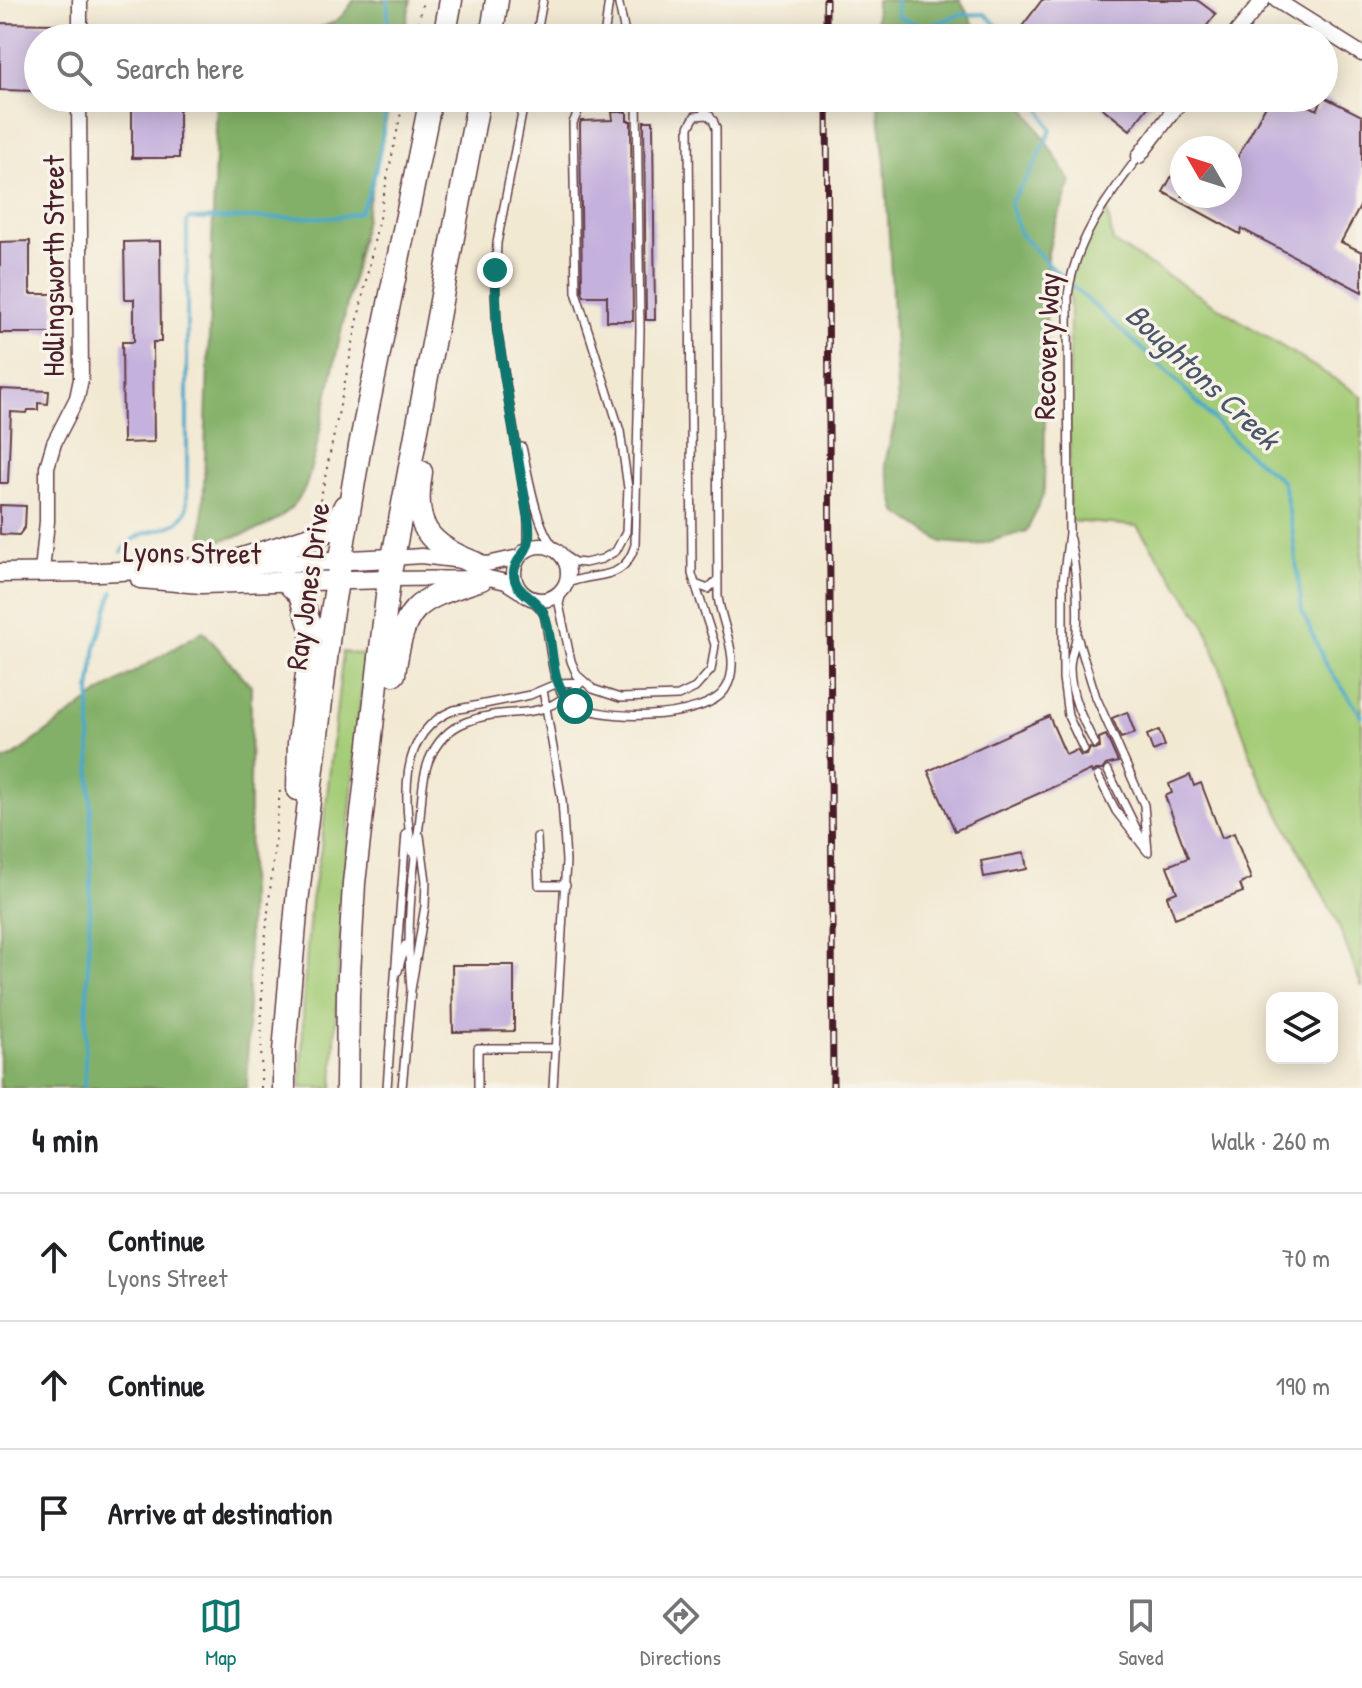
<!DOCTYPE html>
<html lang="en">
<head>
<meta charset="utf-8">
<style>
  body { margin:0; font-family:"Patrick Hand",sans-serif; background:#f2f2f2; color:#202124 }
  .controls { position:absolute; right:24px; bottom:24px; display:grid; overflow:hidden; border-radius:16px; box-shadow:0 4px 20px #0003 }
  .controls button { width:72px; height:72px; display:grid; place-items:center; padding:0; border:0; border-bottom:2px solid #e0e0e0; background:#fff; color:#202124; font:40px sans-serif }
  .compass { position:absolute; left:1170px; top:136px; width:72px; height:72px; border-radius:50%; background:#fff; box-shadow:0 4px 20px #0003; rotate:309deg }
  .stop { position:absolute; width:24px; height:24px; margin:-18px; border:6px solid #0f766e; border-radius:50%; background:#fff }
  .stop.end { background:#0f766e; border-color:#fff; box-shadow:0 2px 8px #0008 }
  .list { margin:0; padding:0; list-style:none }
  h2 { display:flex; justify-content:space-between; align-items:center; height:104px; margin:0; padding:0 32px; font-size:34px }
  h2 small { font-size:26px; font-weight:400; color:#757577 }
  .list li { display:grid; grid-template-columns:52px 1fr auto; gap:24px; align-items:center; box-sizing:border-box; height:128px; padding:0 32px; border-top:2px solid #e0e0e0 }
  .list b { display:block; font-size:30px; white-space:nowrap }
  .list p { margin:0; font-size:26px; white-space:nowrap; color:#757577 }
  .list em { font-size:26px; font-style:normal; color:#757577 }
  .icon { flex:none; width:44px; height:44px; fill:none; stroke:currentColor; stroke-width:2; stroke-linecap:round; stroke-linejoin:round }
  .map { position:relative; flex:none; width:1362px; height:1088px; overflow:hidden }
  .search { position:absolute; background:#fff; box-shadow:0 4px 20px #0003; left:24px; right:24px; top:24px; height:88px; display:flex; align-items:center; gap:20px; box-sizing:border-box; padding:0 28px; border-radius:44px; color:#757577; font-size:30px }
  .sheet { height:488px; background:#fff }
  nav { display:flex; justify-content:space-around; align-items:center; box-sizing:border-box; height:112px; border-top:2px solid #e0e0e0; background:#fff; font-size:22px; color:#757577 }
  nav a { display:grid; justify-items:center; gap:4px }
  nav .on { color:#0f766e }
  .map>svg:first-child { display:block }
  .green { fill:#a4cc77; stroke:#777651; stroke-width:2 }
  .forest { fill:#83b068; stroke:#66684a; stroke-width:2 }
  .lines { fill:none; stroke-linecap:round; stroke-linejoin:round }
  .stream { stroke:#49a9c8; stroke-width:4 }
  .building { fill:#c5b1dd }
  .service-casing { stroke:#633d44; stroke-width:10 }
  .minor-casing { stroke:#633d44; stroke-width:17 }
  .tertiary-casing { stroke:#633d44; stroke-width:21 }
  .trunk-casing { stroke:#633d44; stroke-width:25 }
  .path { stroke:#633d44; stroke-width:2; stroke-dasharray:2 6; stroke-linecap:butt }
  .service { stroke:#fff; stroke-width:7 }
  .minor { stroke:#fff; stroke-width:14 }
  .tertiary { stroke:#fff; stroke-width:18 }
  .trunk { stroke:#fff; stroke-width:22 }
  .rail-casing { stroke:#4a1f2b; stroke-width:7 }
  .rail { stroke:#f7f3e8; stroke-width:4; stroke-dasharray:12; stroke-linecap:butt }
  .route { stroke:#0f766e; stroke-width:10 }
  .labels { text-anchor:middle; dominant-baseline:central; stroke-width:7; stroke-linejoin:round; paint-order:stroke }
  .street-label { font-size:30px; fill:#4a1f2b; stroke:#f7f3e8 }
  .water-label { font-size:32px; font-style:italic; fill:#4a566a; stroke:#f7f3e8 }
</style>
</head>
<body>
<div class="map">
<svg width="1362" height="1088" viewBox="0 0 1362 1088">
  <rect width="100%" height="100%" fill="#f7f3e8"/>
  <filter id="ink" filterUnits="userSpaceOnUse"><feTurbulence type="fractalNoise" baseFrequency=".0125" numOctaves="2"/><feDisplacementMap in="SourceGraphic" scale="16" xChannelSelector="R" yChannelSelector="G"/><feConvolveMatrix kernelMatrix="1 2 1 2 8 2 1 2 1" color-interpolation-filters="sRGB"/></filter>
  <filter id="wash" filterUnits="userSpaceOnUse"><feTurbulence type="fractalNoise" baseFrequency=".006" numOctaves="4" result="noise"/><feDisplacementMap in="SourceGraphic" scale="32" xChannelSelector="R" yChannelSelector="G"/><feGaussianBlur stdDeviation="1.8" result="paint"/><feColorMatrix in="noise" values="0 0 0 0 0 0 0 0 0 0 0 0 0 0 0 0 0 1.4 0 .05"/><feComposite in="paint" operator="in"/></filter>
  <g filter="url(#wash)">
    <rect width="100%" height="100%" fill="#f2e9d3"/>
    <path class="green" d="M1106,202L1113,242L1362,396V987L1335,917L1257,772L1204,623L1137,526L1069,521L1070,276Z
      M343,652L365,655C350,799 338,943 333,1088H301L304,988L311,900L321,849Z"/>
    <path class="forest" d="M354,0H411L403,38H239L243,33C272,33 306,36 332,23C342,19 348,8 354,0Z
      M876,0H960L981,38H876Z
      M217,98H391L315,454C311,465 309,480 304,490C282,529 242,536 202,544Z
      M877,98H1019L1071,182L1053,231L1047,257L1044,493L1027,531L977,545L942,542L897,512L885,463L898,408L885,162Z
      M203,631L251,686L247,1088H0V761L12,757L107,688Z"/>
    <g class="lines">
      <path class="stream" d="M896,0L898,17L925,27L959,15L985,14L1010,38
        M388,38V0
        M1035,98L1051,130L1035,165L1010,203L1020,234L1050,266L1171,375L1237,444L1283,482L1292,527L1302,611L1327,666L1362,716
        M122,552C142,520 173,540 187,509V222L189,219L339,217L358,213C374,197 386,122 386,98
        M84,1088L91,876L90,691L96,646L113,592"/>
    </g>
    <g id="blocks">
      <path class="building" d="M1042,0H1197L1216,14L1197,38H1131L1116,27L1108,38H1021L1017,33Z
        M0,23L56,24L55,38H38V91L0,90Z
        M1324,97L1362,116V203L1341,242L1362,252V292L1242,229L1240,234L1163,192L1182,157V196H1230V171L1270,98H1295L1317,110Z
        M132,98H179V158H132Z
        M1090,98H1155L1130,130Z
        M612,112H627V121H631L633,321H607V296H584L582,291L580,124L581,121L613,120Z
        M644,121H653L655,320H646Z
        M30,241V294H55L54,333H0V242Z
        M160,241L161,342H153L154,442L123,443L122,342H134V299H125L124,242Z
        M0,389L49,391L48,404L38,403V410H28L27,413L11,412L8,483H0Z
        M0,505L26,506L25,527L19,535L0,534Z
        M1127,712L1135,733L1121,738L1112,718Z
        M1049,716L1066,755L1077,750L1081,756L1087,755L1090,748L1095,750L1100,748L1099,738L1106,735L1118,762L1106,765L1102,770H1096L1092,773L1091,770L955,831L928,771Z
        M1159,730L1165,746L1153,751L1147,735Z
        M1190,775L1194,786L1201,783L1222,838L1234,833L1251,879L1240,884L1243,892L1175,918L1167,896L1177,892L1167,866L1188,858L1165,796L1172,793L1169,784Z
        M1024,853L1027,869L984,877L981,861Z
        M452,965H514V1031L453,1032Z"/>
    </g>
  </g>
  <g filter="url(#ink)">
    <use href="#blocks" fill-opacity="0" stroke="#633d44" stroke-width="2"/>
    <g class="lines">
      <defs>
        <path id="service" d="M618,0L626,38
          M536,38L543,0
          M604,38L609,0
          M692,98L710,116
          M522,447C529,476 536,530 557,550
          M1070,539C1076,570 1079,601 1077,632C1076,644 1070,655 1070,668C1070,695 1083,721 1095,744
          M523,553L528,544V517L497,330L495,290L497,243L525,98
          M562,555L575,562L585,563L602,559L616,551L626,532L628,488L620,431L576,292L573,123L584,98
          M566,584C595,570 623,585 635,545L640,330L637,98
          M695,584L708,589L717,580
          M527,596L538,606L544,614C550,637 550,681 565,698C589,724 708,721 726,688C742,661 722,626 718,597L716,128L713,120L707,115L695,116L689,127L692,574L715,645L711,670L695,688L678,696L620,698L593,689L577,675L571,661L559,604L563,589
          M1077,636L1096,697L1144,805L1148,852
          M543,690L562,800L566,861L553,1088
          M1084,750L1068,716L1063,678V581L1069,533L1068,295C1075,240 1107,199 1139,156
          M1108,771L1142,840
          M1098,776L1116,811L1147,851
          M537,837L539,885H566
          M412,852C405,801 396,733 454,710L530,695L558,683L582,682
          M398,971L405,945
          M394,990L406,833
          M411,990C406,931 411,885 419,826C422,804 421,781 429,760C436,743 448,729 466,722C516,703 536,728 582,682
          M387,1088L394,987
          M402,1088L411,990L425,906L426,881L420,836
          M478,1088V1048H556"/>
        <path id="minor" d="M1276,0L1362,54
          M80,38V0
          M1232,38L1263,0
          M1139,156L1183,98
          M514 573a27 27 0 1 1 54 0a27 27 0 1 1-54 0Z
          M392,558L421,556L487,564L519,557
          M42,572L47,521V467L54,443L77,398L81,379L79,98
          M389,579L489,578L506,582L520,591"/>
        <path id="tertiary" d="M0,573L99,572L392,558
          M140,579L201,584L389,579"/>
        <path id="trunk" d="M444,38L451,0
          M491,38L497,0
          M421,472C412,525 427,545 475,563
          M223,565L317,536C332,528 338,521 345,506
          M286,581L300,595L312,631L299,743L298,789
          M394,674C404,603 415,601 481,579
          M284,1088V1052L297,902L331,617L360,446L431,98
          M347,1088L348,993L354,883L389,579L479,98"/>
      </defs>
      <use href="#service" class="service-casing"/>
      <use href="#minor" class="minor-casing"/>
      <use href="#tertiary" class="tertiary-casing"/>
      <use href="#trunk" class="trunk-casing"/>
      <path class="path" d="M416,38L423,0
        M317,516L404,98
        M261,1088L262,973L280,790"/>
      <use href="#service" class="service"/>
      <use href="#minor" class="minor"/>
      <use href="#tertiary" class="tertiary"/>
      <use href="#trunk" class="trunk"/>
      <defs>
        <path id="rail" d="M826,0V38
          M827,98L833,1088"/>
      </defs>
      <use href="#rail" class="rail-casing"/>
      <use href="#rail" class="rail"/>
    </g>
  </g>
  <g class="lines" filter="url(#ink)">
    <path class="route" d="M495,270L497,330L529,525C529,531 530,539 528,544C525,555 515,560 514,572C513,593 535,596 543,612C557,643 545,682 575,706"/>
  </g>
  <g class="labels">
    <g class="street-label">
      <text transform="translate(53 266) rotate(-90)">Hollingsworth Street</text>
      <text transform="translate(1046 346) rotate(-88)">Recovery Way</text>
      <text transform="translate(192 552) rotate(1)">Lyons Street</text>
      <text transform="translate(307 586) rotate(-82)">Ray Jones Drive</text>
    </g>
    <g class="water-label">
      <text transform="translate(1203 376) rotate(43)">Boughtons Creek</text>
    </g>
  </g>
</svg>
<div class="controls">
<button><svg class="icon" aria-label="layers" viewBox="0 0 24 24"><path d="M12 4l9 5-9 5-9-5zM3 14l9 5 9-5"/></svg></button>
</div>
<svg class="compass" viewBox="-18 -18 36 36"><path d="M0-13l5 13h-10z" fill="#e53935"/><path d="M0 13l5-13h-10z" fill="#757577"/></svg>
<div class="stop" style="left:575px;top:706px"></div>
<div class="stop end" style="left:495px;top:270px"></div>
<div class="search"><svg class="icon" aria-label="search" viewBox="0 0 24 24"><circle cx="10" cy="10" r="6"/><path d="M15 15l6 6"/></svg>Search here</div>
</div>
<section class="sheet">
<h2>4 min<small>Walk · 260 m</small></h2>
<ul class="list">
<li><svg class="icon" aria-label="ahead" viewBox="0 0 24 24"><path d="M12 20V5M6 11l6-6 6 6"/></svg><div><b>Continue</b><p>Lyons Street</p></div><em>70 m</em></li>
<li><svg class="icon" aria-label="ahead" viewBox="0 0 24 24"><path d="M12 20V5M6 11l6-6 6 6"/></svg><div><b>Continue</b></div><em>190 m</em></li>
<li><svg class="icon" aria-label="arrive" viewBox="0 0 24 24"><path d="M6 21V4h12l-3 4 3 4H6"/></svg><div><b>Arrive at destination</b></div></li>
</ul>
</section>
<nav>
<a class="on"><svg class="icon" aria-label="map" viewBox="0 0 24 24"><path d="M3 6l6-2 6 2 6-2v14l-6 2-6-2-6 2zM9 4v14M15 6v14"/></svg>Map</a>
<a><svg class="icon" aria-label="directions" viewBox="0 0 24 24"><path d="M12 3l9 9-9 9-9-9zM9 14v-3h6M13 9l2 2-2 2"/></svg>Directions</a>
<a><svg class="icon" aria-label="saved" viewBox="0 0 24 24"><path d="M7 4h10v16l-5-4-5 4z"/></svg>Saved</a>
</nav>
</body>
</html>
